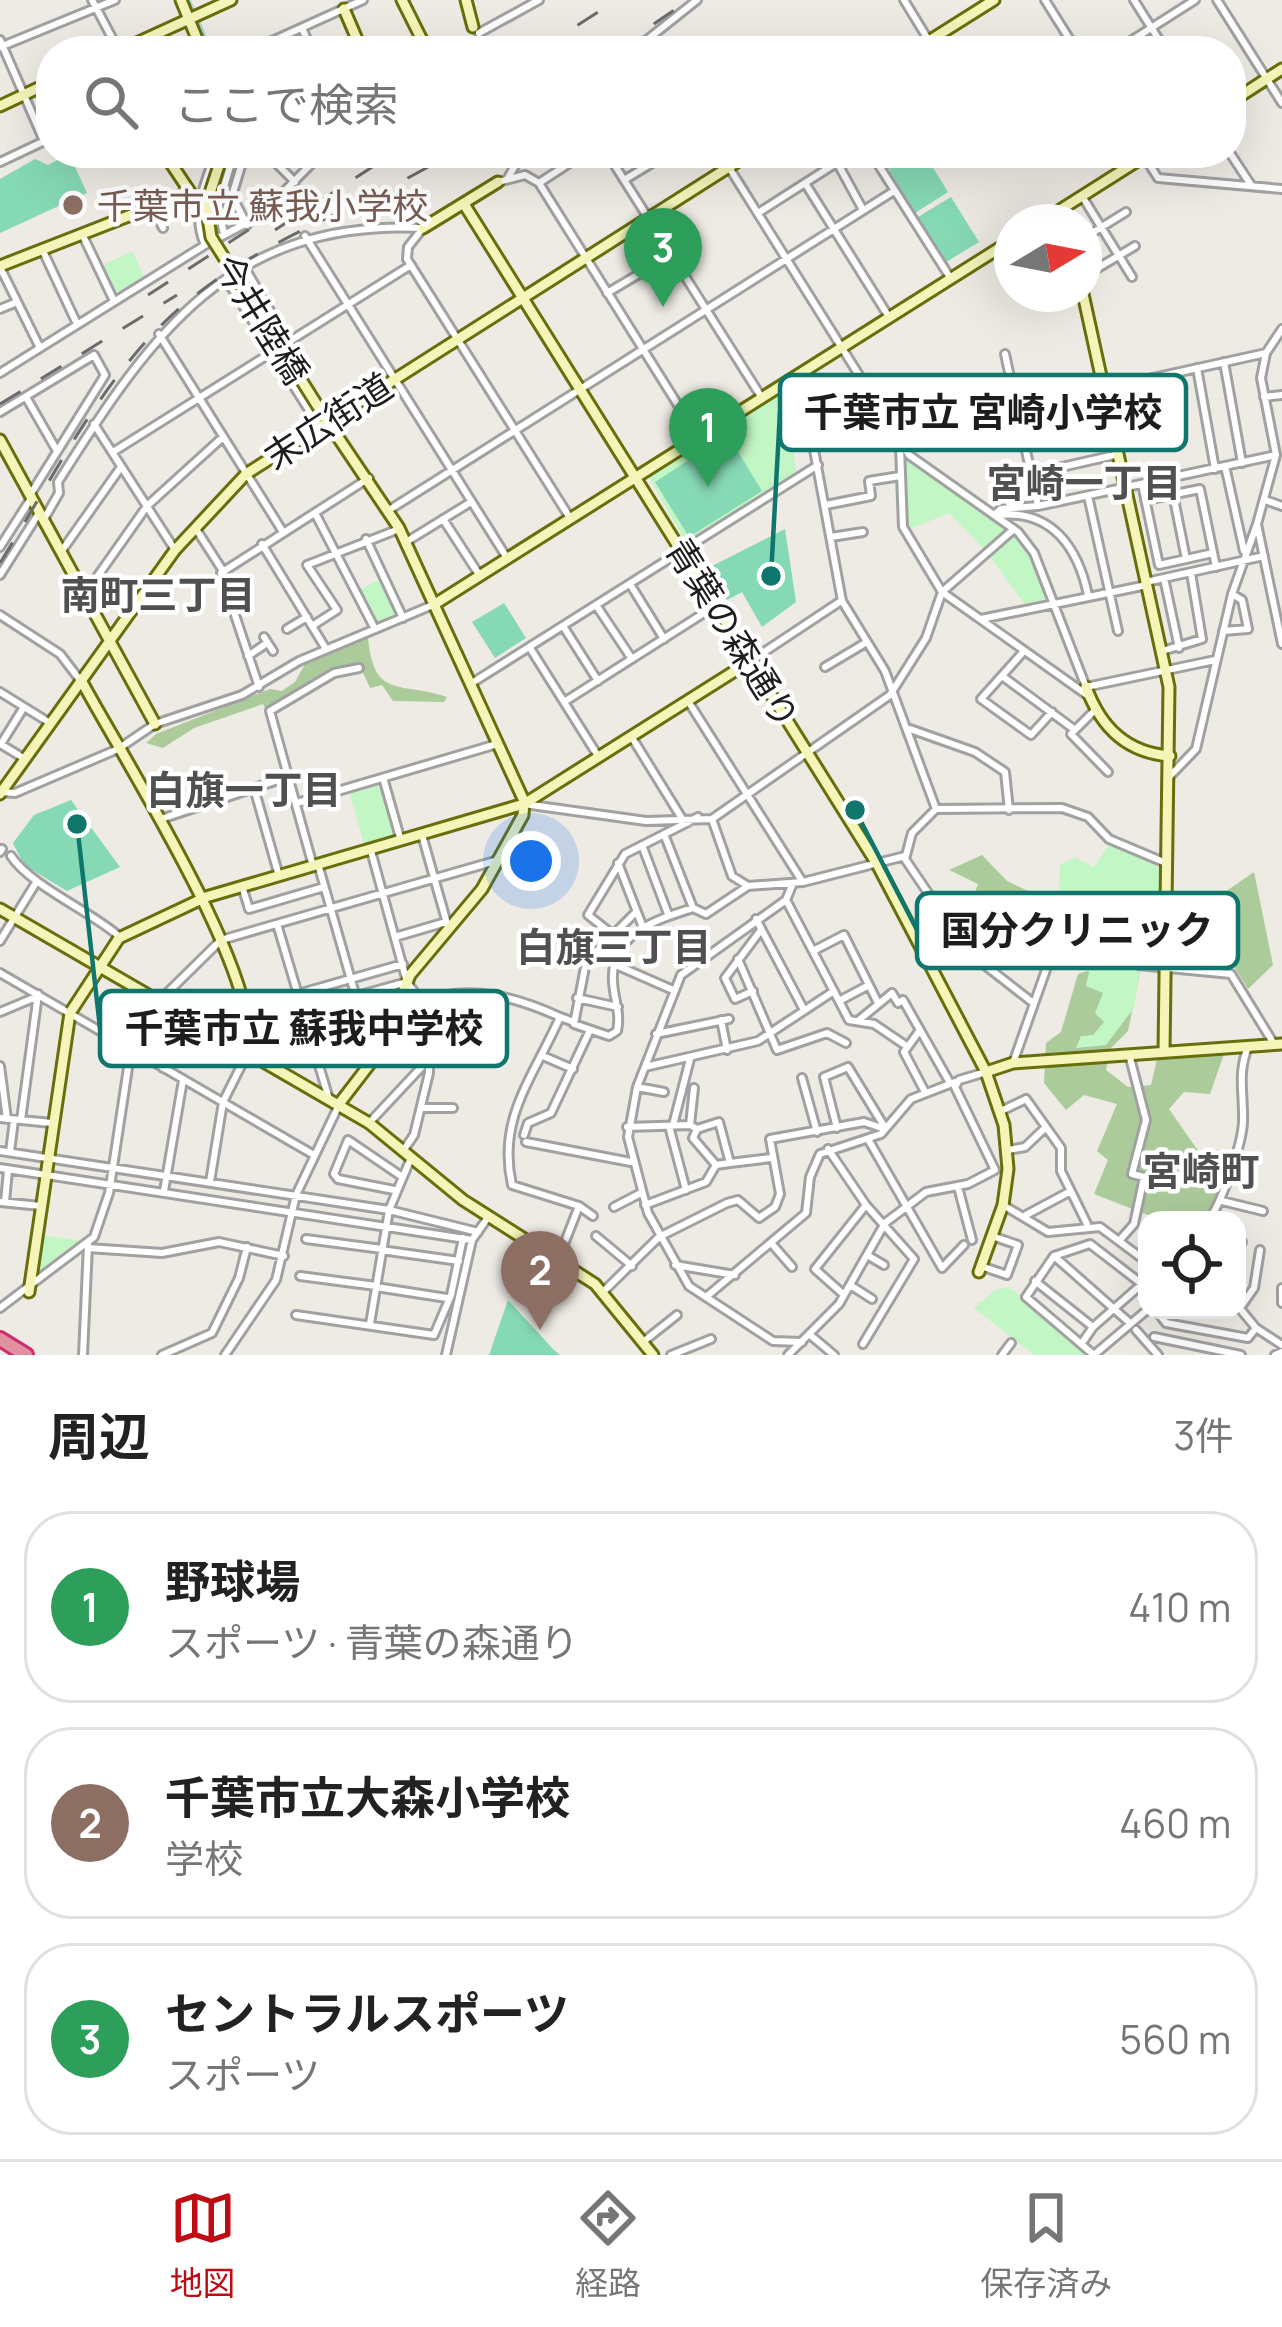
<!DOCTYPE html>
<html lang="ja">
<head>
<meta charset="utf-8">
<style>
  body { margin:0; font-family:Manrope,"Noto Sans JP",sans-serif; background:#f2f2f2; color:#222 }
  .controls { position:absolute; right:36px; bottom:36px; display:grid; overflow:hidden; border-radius:24px; box-shadow:0 12px 48px #0002 }
  .controls button { width:108px; height:108px; display:grid; place-items:center; padding:0; border:0; border-bottom:3px solid #e0e0e0; background:#fff; color:#222; font:60px sans-serif }
  .compass { position:absolute; left:994px; top:204px; width:108px; height:108px; border-radius:50%; background:#fff; box-shadow:0 12px 48px #0002; rotate:80deg }
  .you { position:absolute; left:531px; top:861px; width:42px; height:42px; margin:-30px; border:9px solid #fff; border-radius:50%; background:#1a73e8; box-shadow:0 0 0 18px #1a73e833 }
  .badge { display:grid; place-items:center; width:78px; height:78px; border-radius:50%; background:#bf0c13; color:#fff; font-size:39px; font-weight:700 }
  .pin { position:absolute; translate:-50% -99px; filter:drop-shadow(0 3px 6px #0008) }
  .pin::after { content:''; position:absolute; top:63px; width:42px; height:36px; background:inherit; clip-path:polygon(0 0,100% 0,50% 100%) }
  .list { margin:0; padding:0; list-style:none }
  h2 { display:flex; justify-content:space-between; align-items:center; height:156px; margin:0; padding:0 48px; font-size:51px }
  h2 small { font-size:39px; font-weight:400; color:#767676 }
  .list li { display:grid; grid-template-columns:78px 1fr auto; gap:36px; align-items:center; box-sizing:border-box; height:192px; margin:0 24px 24px; padding:0 24px; border:3px solid #e0e0e0; border-radius:48px }
  .list b { display:block; font-size:45px; white-space:nowrap }
  .list p { margin:0; font-size:39px; white-space:nowrap; color:#767676 }
  .list em { font-size:39px; font-style:normal; color:#767676 }
  .icon { flex:none; width:66px; height:66px; fill:none; stroke:currentColor; stroke-width:2; stroke-linecap:round; stroke-linejoin:round }
  .map { position:relative; flex:none; width:1282px; height:1355px; overflow:hidden }
  .search { position:absolute; background:#fff; box-shadow:0 12px 48px #0002; left:36px; right:36px; top:36px; height:132px; display:flex; align-items:center; gap:30px; box-sizing:border-box; padding:0 42px; border-radius:48px; color:#767676; font-size:45px }
  .sheet { height:804px; background:#fff }
  nav { display:flex; justify-content:space-around; align-items:center; box-sizing:border-box; height:168px; border-top:3px solid #e0e0e0; background:#fff; font-size:33px; color:#767676 }
  nav a { display:grid; justify-items:center; gap:6px }
  nav .on { color:#bf0c13 }
  .map>svg:first-child { display:block }
  .forest { fill:#abcb9b }
  .park { fill:#c3f6c5 }
  .pitch { fill:#86d9b5 }
  .lines { fill:none; stroke-linecap:round; stroke-linejoin:round }
  .stream { stroke:#a7d0d9; stroke-width:3 }
  .street-casing { stroke:#a1a1a1; stroke-width:12 }
  .secondary-casing { stroke:#676e0b; stroke-width:15 }
  .highway-casing { stroke:#cf2e6c; stroke-width:18 }
  .street { stroke:#fff; stroke-width:6 }
  .secondary { stroke:#f5f5ba; stroke-width:9 }
  .highway { stroke:#e190a2; stroke-width:12 }
  .rail { stroke:#6b6b6b; stroke-width:3; stroke-dasharray:24 24; stroke-linecap:butt }
  .secondary-bridge-casing { stroke:#676e0b; stroke-width:15; stroke-linecap:butt }
  .secondary-bridge { stroke:#f5f5ba; stroke-width:9 }
  .education-dot { fill:#8d6e63; stroke:#fff; stroke-width:4.5 }
  .labels { text-anchor:middle; dominant-baseline:central; stroke-width:9; stroke-linejoin:round; paint-order:stroke }
  .education-label { font-size:36px; fill:#785e54; stroke:#fff; text-anchor:start }
  .street-label { font-size:36px; fill:#1d1d1d; stroke:#fff }
  .neighbourhood-label { font-size:39px; font-weight:bold; fill:#505050; stroke:#fff }
  .leader { fill:none; stroke:#0f766e; stroke-width:4.5 }
  .callout-dot { fill:#0f766e; stroke:#fff; stroke-width:4.5 }
  .callout { fill:#fff; stroke:#0f766e; stroke-width:4.5 }
  .callout-label { font-size:39px; text-anchor:middle; font-weight:bold; fill:#1d1d1d }
</style>
</head>
<body>
<div class="map">
<svg width="1282" height="1355" viewBox="0 0 1282 1355">
  <rect width="100%" height="100%" fill="#eeeae4"/>
  <path class="forest" d="M368,638C374,700 400,681 447,697L444,702L393,701L382,685L370,688L359,664L332,671L266,710L263,704L194,728L163,748L146,743L156,734L270,689L282,691L295,682L305,664Z
    M1115,851L1163,869L1176,898L1222,894L1254,872L1273,965L1248,989L1227,955L1230,927L1218,911L1171,938L1158,963L1141,967L1128,1031L1111,1048L1106,1070L1128,1087L1151,1085L1157,1059L1224,1054L1210,1094L1184,1092L1169,1109L1199,1152L1232,1149L1218,1194L1203,1220H1161L1094,1194L1108,1160L1097,1151L1117,1104L1084,1095L1066,1110L1044,1083L1046,1043L1061,1032L1078,974L1114,962L1086,941L1062,943L1039,924L984,927L972,900L978,884L949,870L982,855L1007,881L1060,906Z"/>
  <path class="park" d="M133,251L144,278L114,293L101,266Z
    M782,391L797,475L685,541L648,476Z
    M907,457C951,488 1049,541 1049,602L1026,606L985,550L949,513L908,530L901,502L902,458Z
    M382,579L397,615L372,623L356,591Z
    M383,784L397,836L365,848L350,794Z
    M1110,843L1161,868L1159,961L1141,962L1134,1008L1106,1045L1076,1048L1081,1036L1093,1035L1104,1022L1095,1013L1103,993L1086,986L1089,972L1072,964L1078,939L1062,940L1042,910L1059,893L1060,865L1075,857L1094,867Z
    M39,1235L84,1241L35,1282Z
    M1009,1287L1070,1333L1089,1355H1034L974,1308L995,1290Z"/>
  <path class="pitch" d="M912,153H924L948,192L915,213L888,168Z
    M69,154L87,193L0,233V179L35,159L48,165Z
    M951,197L979,242L946,262L918,217Z
    M718,441L723,448L732,442L762,491L689,537L655,482Z
    M785,529L796,602L762,627L742,592L727,600L708,568Z
    M504,603L526,638L495,658L472,622Z
    M71,800L120,867L67,891L24,865L13,843L34,815Z
    M508,1300L553,1349L560,1355H489Z"/>
  <g class="lines">
    <path class="stream" d="M189,0L194,11
      M198,20L211,51
      M241,155L227,196L242,224"/>
    <defs>
      <path id="street" d="M92,0L119,51
        M904,0L929,41
        M1045,0L1077,51
        M1134,0L1166,51
        M1217,0L1282,103
        M302,28L312,51
        M479,33L539,0
        M0,40L44,141
        M0,47L115,0
        M250,51L363,0
        M633,51L697,0
        M1115,51L1195,0
        M245,153L232,196L247,225
        M266,153L295,182
        M607,153L762,398
        M720,153L909,455L1018,532L1034,553L1086,687L1215,660
        M832,153L863,210
        M871,153L951,279
        M1230,153L1251,185
        M1144,156L1158,178L1282,189
        M0,162L51,138
        M508,178L522,153
        M624,180L662,157
        M498,182L525,175L539,183L698,437
        M539,183L585,153
        M805,183L889,317
        M1082,196L1132,277
        M153,208L163,228
        M758,213L852,153
        M423,228L408,247L407,259L570,518
        M224,234L218,207L234,153
        M305,236L507,558
        M84,238L114,301
        M1084,238L1126,212
        M205,245C191,214 205,182 216,153
        M43,251L77,324
        M0,267L40,348
        M246,270L288,341
        M1086,275L1135,246
        M226,279L319,426
        M607,293L671,255
        M0,309L17,302
        M1282,329L1266,353L1261,378L1276,455L1257,524L1282,644
        M159,334L283,532
        M1005,354L1038,506
        M1224,362L1242,463
        M1197,368L1215,469
        M0,373L205,245L260,216L322,153
        M800,374L842,601L885,671L936,809
        M26,397L57,451
        M1264,397L1282,395
        M808,404L828,393
        M1017,408L1266,353
        M0,412L94,355L105,375L30,495
        M94,424L175,550
        M1024,442L1112,423
        M900,447L903,527L942,592L1087,695
        M113,452L411,265
        M1225,466L1244,551
        M1031,474L1119,454
        M1142,484L1159,565L1213,553
        M1007,489L1010,508
        M1173,494L1186,559
        M1088,496L1118,631
        M1145,500L1200,489L1216,567
        M1265,500L1282,506
        M826,505L871,496L869,481L900,476
        M389,510L894,191
        M315,513L375,629
        M994,515L1001,509L1038,506L1276,455
        M998,515C1052,509 1078,548 1088,595
        M443,519L480,576
        M43,521L59,493L58,482C151,334 230,219 423,228
        M196,529L223,571
        M831,537L863,532
        M366,539L403,618
        M406,542L471,502
        M262,544L326,649
        M0,547L30,500
        M61,552L121,467
        M0,575L39,513
        M1164,578L1179,648
        M1146,582L1264,556
        M630,584L664,639
        M85,594L147,506L223,437
        M596,605L632,659
        M0,615L60,654L80,680
        M981,619L1147,585
        M312,626L337,610L307,565L399,529
        M563,626L598,681
        M287,629L307,617
        M1223,631L1248,629L1242,600L1232,594
        M264,637L273,651
        M530,648L598,756
        M1024,651L981,699L1031,735L1052,712
        M1162,651L1202,639L1191,573
        M248,656L267,643
        M749,662L841,601
        M825,667L867,642
        M1002,676L1075,730
        M472,683L818,465
        M259,687L221,573L369,478
        M0,692L50,723
        M688,701L802,881
        M564,702L715,606
        M1095,710L1071,734L1108,772
        M910,729L975,752L1005,772L1009,810
        M631,736L681,817
        M1,744L24,707
        M2,745L25,759
        M1170,776L1196,749L1232,594L1257,524
        M384,781L401,841
        M254,788L279,876
        M1,792L15,793L118,749L155,724L242,695L299,661L435,604
        M297,803L497,744
        M524,804L646,821L712,819L890,695L926,638L942,592L1014,529
        M161,819L278,780
        M712,819L732,876L748,886
        M664,834L693,908L706,914L748,886L803,882L905,856
        M422,835L448,927
        M642,845L668,914
        M371,851L407,982L430,1013L429,1073L414,1135L403,1151
        M0,852L2,849
        M11,856C31,886 89,910 120,937
        M618,863L642,925
        M318,864L373,1057
        M313,866L270,711L334,673L359,668
        M793,883L786,900L681,975L637,1087L628,1137L648,1213L689,1286L773,1341L802,1342
        M242,886L249,909L324,887
        M786,900L849,1020L874,1024L905,1045
        M636,912L586,962L574,1024L609,1036L617,1031C621,1013 614,1000 613,982C610,934 655,920 693,908
        M756,919L804,1010
        M277,924L329,1099
        M612,934L588,915L625,854L698,817
        M395,937L446,922
        M0,941L37,881
        M813,951L844,935L878,1003
        M738,959L777,1050L827,1033L846,1043
        M616,965L673,990
        M0,973L314,1155
        M753,991L735,999L725,978L761,930
        M577,998L618,1007
        M423,1001C471,984 516,997 560,1017
        M839,1001L869,985
        M1032,1002L968,952L905,859L912,833L936,809L1062,808L1088,817L1109,839L1166,863
        M245,1009L403,964
        M0,1012L36,997
        M721,1020L727,1050
        M859,1020L892,993L898,1003L903,1000L950,1083
        M571,1021L560,1017C533,1078 497,1118 512,1185L579,1206L593,1216
        M249,1026L407,982
        M920,1030L904,1052L925,1092
        M656,1034L729,1019
        M312,1043L365,1028
        M543,1056L573,1069
        M1013,1063L1052,953L1084,943L1138,965L1231,974L1274,1044
        M0,1066L7,1119
        M645,1067L758,1041L834,991
        M163,1068L191,1020
        M802,1078L817,1132
        M637,1087L664,1092
        M421,1108H453
        M1001,1111L1026,1099L1061,1148V1171L1087,1224
        M0,1118L52,1123
        M21,1120L38,994
        M370,1122L429,1059
        M673,1125L690,1059
        M690,1125L697,1129L719,1122L730,1163L716,1165L693,1138L697,1129
        M669,1126L686,1190
        M627,1127L690,1125L694,1088
        M837,1128L824,1077L848,1067L884,1126
        M524,1135L528,1123L551,1113L590,1030
        M868,1139L942,1268L964,1245
        M526,1142L631,1162
        M828,1149L866,1205
        M1008,1150L1025,1147L1046,1127
        M0,1151L389,1210L478,1232
        M10,1152L14,1120
        M730,1163L771,1158
        M0,1168L472,1240
        M210,1182L223,1102L248,1052
        M958,1187L972,1240
        M394,1190L338,1179L334,1174L348,1140L401,1176
        M164,1191L183,1080
        M1222,1201L1263,1211
        M0,1202L41,1206
        M5,1202L8,1170
        M645,1205L706,1182L716,1165
        M1003,1205L1048,1232L1100,1227L1147,1262
        M614,1207L641,1193
        M1026,1215L1069,1192
        M1209,1220C1222,1201 1242,1145 1243,1122C1244,1094 1237,1074 1248,1047
        M596,1236L632,1266
        M306,1239L382,1249
        M1119,1241L1134,1224L1144,1177L1132,1174L1146,1120L1129,1054
        M1237,1242H1242
        M772,1244L792,1267
        M88,1248L162,1253L219,1242L284,1256
        M381,1250L459,1261
        M867,1255L884,1265
        M1054,1256L1130,1323
        M559,1257L579,1206
        M675,1265L735,1275
        M981,1266L1007,1275L1018,1245L992,1236
        M300,1276L376,1286
        M1035,1281L1093,1327
        M850,1285L872,1299
        M376,1287L447,1298
        M1282,1288V1303
        M603,1292L659,1237L727,1203L738,1200L759,1218L775,1207L780,1194L770,1139L864,1122L885,1129
        M843,1294L815,1269L866,1205L914,1259L863,1344
        M706,1297L806,1213L810,1177L820,1154L881,1134L911,1099L955,1082
        M1237,1305L1256,1328L1282,1345
        M0,1308L94,1237L109,1193L131,1048L159,1001L221,940L495,861
        M1240,1308L1254,1288L1260,1250
        M1156,1310L1166,1323L1248,1338L1256,1328
        M296,1315L434,1335L451,1295L463,1238
        M370,1324L389,1210L411,1158
        M1136,1330L1158,1355
        M809,1334L834,1355
        M1154,1337L1241,1355
        M643,1342L677,1315
        M1082,1343L1093,1327L1142,1284L1090,1244L1054,1256L1026,1297L1094,1355
        M1095,1354L1147,1310
        M83,1355L88,1245
        M162,1355L212,1333L239,1278L247,1247
        M225,1355L276,1280L296,1195L338,1107
        M446,1355L472,1240L489,1216
        M671,1355L711,1339
        M788,1355L839,1304L885,1223L926,1192L968,1184L995,1170L955,1087L959,1080L986,1072
        M1002,1355L1011,1343
        M1275,1355L1282,1352"/>
      <path id="secondary" d="M181,0L202,51
        M402,0L422,40L412,51
        M466,0L473,27
        M344,9L362,51
        M119,51L231,0
        M913,51L994,0
        M1231,102L1282,69
        M0,106L51,82
        M464,204L877,864L986,1072L1004,1125L1008,1169L1003,1205L979,1272
        M1041,222L1150,153
        M423,228L498,182
        M0,266L190,192L164,153
        M1083,294L1169,687L1164,1051
        M325,418L399,528L524,801L523,815L482,889L410,975L379,1052L339,1104
        M0,440L155,724
        M435,604L1012,240
        M81,680C121,755 263,976 248,1052
        M1086,687C1101,728 1127,753 1170,756
        M0,794L175,550L246,474L751,153
        M0,909L369,1123L463,1200L595,1284L653,1355
        M986,1072L1013,1063L1282,1044
        M29,1292L70,1013L119,938L206,897L524,804L749,662"/>
      <path id="highway" d="M0,1339L26,1355"/>
    </defs>
    <use href="#street" class="street-casing"/>
    <use href="#secondary" class="secondary-casing"/>
    <use href="#highway" class="highway-casing"/>
    <use href="#street" class="street"/>
    <use href="#secondary" class="secondary"/>
    <use href="#highway" class="highway"/>
    <path class="rail" d="M537,51L617,0
      M586,51L608,38
      M614,51L689,0
      M275,230L394,153
      M148,295L284,207
      M0,404L177,295
      M0,563C52,480 100,381 173,314C253,241 361,209 452,153"/>
    <defs>
      <path id="secondary-bridge" d="M223,153L206,205L211,237L322,413"/>
    </defs>
    <use href="#secondary-bridge" class="secondary-bridge-casing"/>
    <use href="#secondary-bridge" class="secondary-bridge"/>
  </g>
  <circle class="education-dot" cx="73" cy="205" r="12"/>
  <g class="labels">
    <g class="education-label">
      <text x="97" y="205">千葉市立 蘇我小学校</text>
    </g>
    <g class="street-label">
      <text transform="translate(262 319) rotate(58)">今井陸橋</text>
      <text transform="translate(328 421) rotate(-33)">末広街道</text>
      <text transform="translate(733 633) rotate(58)">青葉の森通り</text>
    </g>
    <g class="neighbourhood-label">
      <text x="1084" y="482">宮崎一丁目</text>
      <text x="158" y="594">南町三丁目</text>
      <text x="244" y="789">白旗一丁目</text>
      <text x="614" y="946">白旗三丁目</text>
      <text x="1201" y="1170">宮崎町</text>
    </g>
  </g>
  <path class="leader" d="M771 576L780 412M855 810L917 930M77 824L100 1028"/>
  <g class="callout-dot">
    <circle cx="771" cy="576" r="12"/>
    <circle cx="855" cy="810" r="12"/>
    <circle cx="77" cy="824" r="12"/>
  </g>
  <g class="callout">
    <rect x="780" y="375" width="406" height="75" rx="12"/>
    <rect x="917" y="893" width="321" height="75" rx="12"/>
    <rect x="100" y="991" width="407" height="75" rx="12"/>
  </g>
  <g class="callout-label">
    <text x="983" y="426">千葉市立 宮崎小学校</text>
    <text x="1077" y="944">国分クリニック</text>
    <text x="304" y="1042">千葉市立 蘇我中学校</text>
  </g>
</svg>
<div class="controls">
<button><svg class="icon" aria-label="locate" viewBox="0 0 24 24"><circle cx="12" cy="12" r="6"/><path d="M12 2v4M12 18v4M2 12h4M18 12h4"/></svg></button>
</div>
<svg class="compass" viewBox="-18 -18 36 36"><path d="M0-13l5 13h-10z" fill="#e53935"/><path d="M0 13l5-13h-10z" fill="#767676"/></svg>
<div class="you"></div>
<div class="pin badge" style="left:708px;top:487px;background:#2e9e5b">1</div>
<div class="pin badge" style="left:540px;top:1330px;background:#8d6e63">2</div>
<div class="pin badge" style="left:663px;top:307px;background:#2e9e5b">3</div>
<div class="search"><svg class="icon" aria-label="search" viewBox="0 0 24 24"><circle cx="10" cy="10" r="6"/><path d="M15 15l6 6"/></svg>ここで検索</div>
</div>
<section class="sheet">
<h2>周辺<small>3件</small></h2>
<ul class="list">
<li><span class="badge" style="background:#2e9e5b">1</span><div><b>野球場</b><p>スポーツ · 青葉の森通り</p></div><em>410 m</em></li>
<li><span class="badge" style="background:#8d6e63">2</span><div><b>千葉市立大森小学校</b><p>学校</p></div><em>460 m</em></li>
<li><span class="badge" style="background:#2e9e5b">3</span><div><b>セントラルスポーツ</b><p>スポーツ</p></div><em>560 m</em></li>
</ul>
</section>
<nav>
<a class="on"><svg class="icon" aria-label="map" viewBox="0 0 24 24"><path d="M3 6l6-2 6 2 6-2v14l-6 2-6-2-6 2zM9 4v14M15 6v14"/></svg>地図</a>
<a><svg class="icon" aria-label="directions" viewBox="0 0 24 24"><path d="M12 3l9 9-9 9-9-9zM9 14v-3h6M13 9l2 2-2 2"/></svg>経路</a>
<a><svg class="icon" aria-label="saved" viewBox="0 0 24 24"><path d="M7 4h10v16l-5-4-5 4z"/></svg>保存済み</a>
</nav>
</body>
</html>
